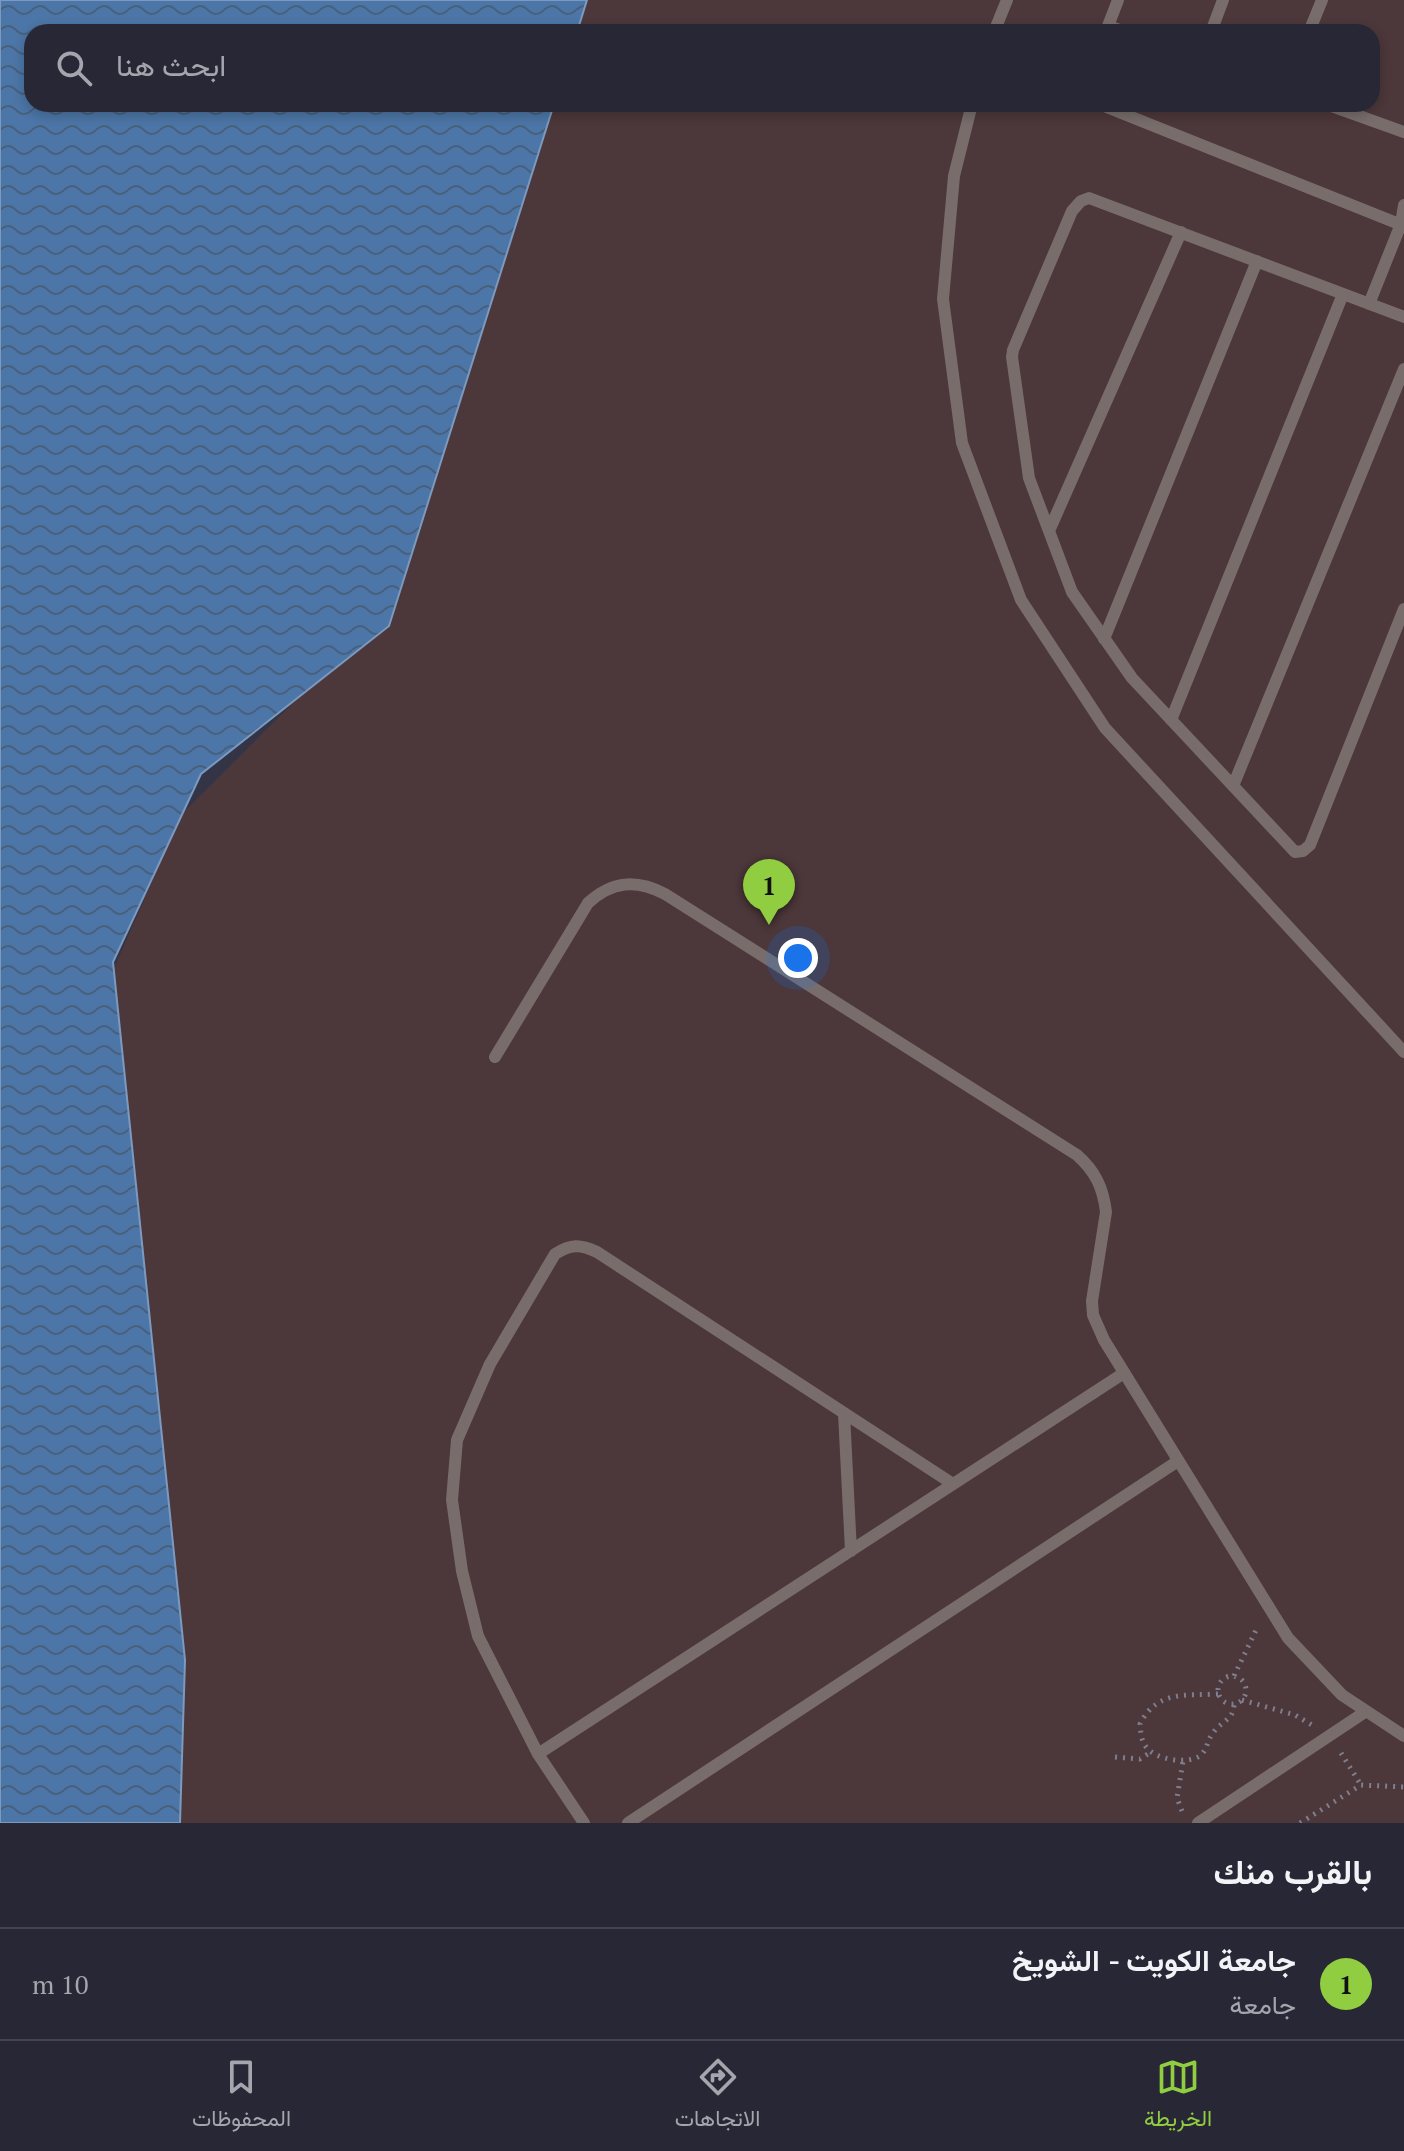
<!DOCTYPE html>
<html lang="ar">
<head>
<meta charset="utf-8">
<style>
  body { margin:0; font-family:"PT Serif",Vazirmatn,serif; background:#2f2f3d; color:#f1f3f6; direction:rtl }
  .you { position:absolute; left:798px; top:958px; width:28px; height:28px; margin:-20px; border:6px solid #fff; border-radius:50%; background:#1a73e8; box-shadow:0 0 0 12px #1a73e833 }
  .badge { display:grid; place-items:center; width:52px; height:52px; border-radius:50%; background:#91cd40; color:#111; font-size:26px; font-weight:700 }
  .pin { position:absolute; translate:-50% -66px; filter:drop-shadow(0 2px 4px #0008) }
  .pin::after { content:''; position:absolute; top:42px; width:28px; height:24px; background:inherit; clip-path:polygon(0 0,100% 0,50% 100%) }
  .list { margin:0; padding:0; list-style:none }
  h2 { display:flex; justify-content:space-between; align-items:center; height:104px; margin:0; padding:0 32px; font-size:34px }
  h2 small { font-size:26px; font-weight:400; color:#a4a5ad }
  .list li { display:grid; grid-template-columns:52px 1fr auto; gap:24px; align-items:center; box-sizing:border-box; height:112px; padding:0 32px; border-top:2px solid #434450 }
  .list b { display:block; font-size:30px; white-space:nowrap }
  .list p { margin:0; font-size:26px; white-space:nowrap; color:#a4a5ad }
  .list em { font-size:26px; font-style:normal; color:#a4a5ad }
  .icon { flex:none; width:44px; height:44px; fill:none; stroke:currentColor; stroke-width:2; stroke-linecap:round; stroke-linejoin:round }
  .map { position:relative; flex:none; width:1404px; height:1823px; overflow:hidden; direction:ltr }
  .search { position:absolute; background:#272735; box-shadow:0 4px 12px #0003; left:24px; right:24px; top:24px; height:88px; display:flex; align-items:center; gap:20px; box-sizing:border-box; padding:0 28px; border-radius:24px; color:#a4a5ad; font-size:30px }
  .sheet { height:216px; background:#272735 }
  nav { display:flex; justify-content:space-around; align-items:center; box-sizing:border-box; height:112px; border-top:2px solid #434450; background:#272735; font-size:22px; color:#a4a5ad }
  nav a { display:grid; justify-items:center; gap:4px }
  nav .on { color:#91cd40 }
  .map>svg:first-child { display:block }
  .education { fill:#4c373a }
  .water { fill:url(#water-waves); stroke:#7c99bf; stroke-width:2 }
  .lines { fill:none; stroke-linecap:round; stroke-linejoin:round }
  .path { stroke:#7e7e8e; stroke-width:5; stroke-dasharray:2 6; stroke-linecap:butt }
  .service { stroke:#786d6b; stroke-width:12 }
</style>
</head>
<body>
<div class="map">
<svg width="1404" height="1823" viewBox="0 0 1404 1823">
  <defs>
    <pattern id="water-waves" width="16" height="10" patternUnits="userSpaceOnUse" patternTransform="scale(2)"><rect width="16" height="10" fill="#4c76a7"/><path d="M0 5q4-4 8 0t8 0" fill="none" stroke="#49607d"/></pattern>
  </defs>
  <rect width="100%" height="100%" fill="#343447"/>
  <path class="education" d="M561,0H1404V1823H177L85,1035L181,815L341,655L526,104H1372V32H551Z"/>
  <path class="water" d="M0,0H587L577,32H32V104H554L389,626L201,774L113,962L185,1660L180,1823H0Z"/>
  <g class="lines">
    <path class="path" d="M1234,1676L1258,1626
      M1218 1690a14 14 0 1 1 28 0a14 14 0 1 1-28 0Z
      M1218,1694C1185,1696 1157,1690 1140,1724C1141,1734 1141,1741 1147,1748C1157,1760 1189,1765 1201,1755C1208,1748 1207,1740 1213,1733C1221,1721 1234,1720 1234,1704
      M1242,1700L1295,1715L1312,1725
      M1341,1753L1361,1785
      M1115,1757L1140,1759L1151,1752
      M1182,1811L1177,1798L1183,1761
      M1300,1823L1361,1785L1404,1787"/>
    <path class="service" d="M1118,0L1108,26L1125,32
      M994,32L1007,0
      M1211,32L1223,0
      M1309,32L1322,0
      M972,104L954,176L943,299L962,443L1021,600L1105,728L1404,1052
      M1099,104L1404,226
      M1326,104L1404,132
      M1369,304L1401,224L1404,205
      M1404,317L1089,198L1081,201L1072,211L1013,350L1012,357L1029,478L1072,592L1132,678L1295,852L1303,851L1310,845L1404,609
      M1049,531L1181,232
      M1104,639L1257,261
      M1171,720L1343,294
      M1233,786L1404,369
      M495,1057L588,903C612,881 636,879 665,894L1077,1155C1095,1171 1103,1187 1106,1212L1092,1301L1093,1315L1104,1340L1288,1638L1342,1695L1404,1736
      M844,1414L851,1551
      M538,1754L1124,1373
      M584,1823L538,1754L478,1636L462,1571L452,1500L457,1440L490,1364L555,1254C571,1244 580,1244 597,1252L953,1484
      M628,1823L1178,1461
      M1198,1823L1365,1712"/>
  </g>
</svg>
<div class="you"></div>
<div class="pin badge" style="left:769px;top:925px">1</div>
<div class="search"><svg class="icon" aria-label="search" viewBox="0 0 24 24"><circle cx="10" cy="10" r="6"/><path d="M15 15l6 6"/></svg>ابحث هنا</div>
</div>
<section class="sheet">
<h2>بالقرب منك<small></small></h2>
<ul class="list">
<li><span class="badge">1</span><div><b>جامعة الكويت - الشويخ</b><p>جامعة</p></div><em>10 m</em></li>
</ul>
</section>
<nav>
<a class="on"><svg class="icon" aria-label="map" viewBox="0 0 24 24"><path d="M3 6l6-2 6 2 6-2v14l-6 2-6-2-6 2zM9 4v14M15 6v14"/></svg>الخريطة</a>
<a><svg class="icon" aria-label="directions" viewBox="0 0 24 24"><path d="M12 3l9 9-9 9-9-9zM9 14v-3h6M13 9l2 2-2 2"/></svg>الاتجاهات</a>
<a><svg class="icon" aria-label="saved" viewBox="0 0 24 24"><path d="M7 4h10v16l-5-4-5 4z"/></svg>المحفوظات</a>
</nav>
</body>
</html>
